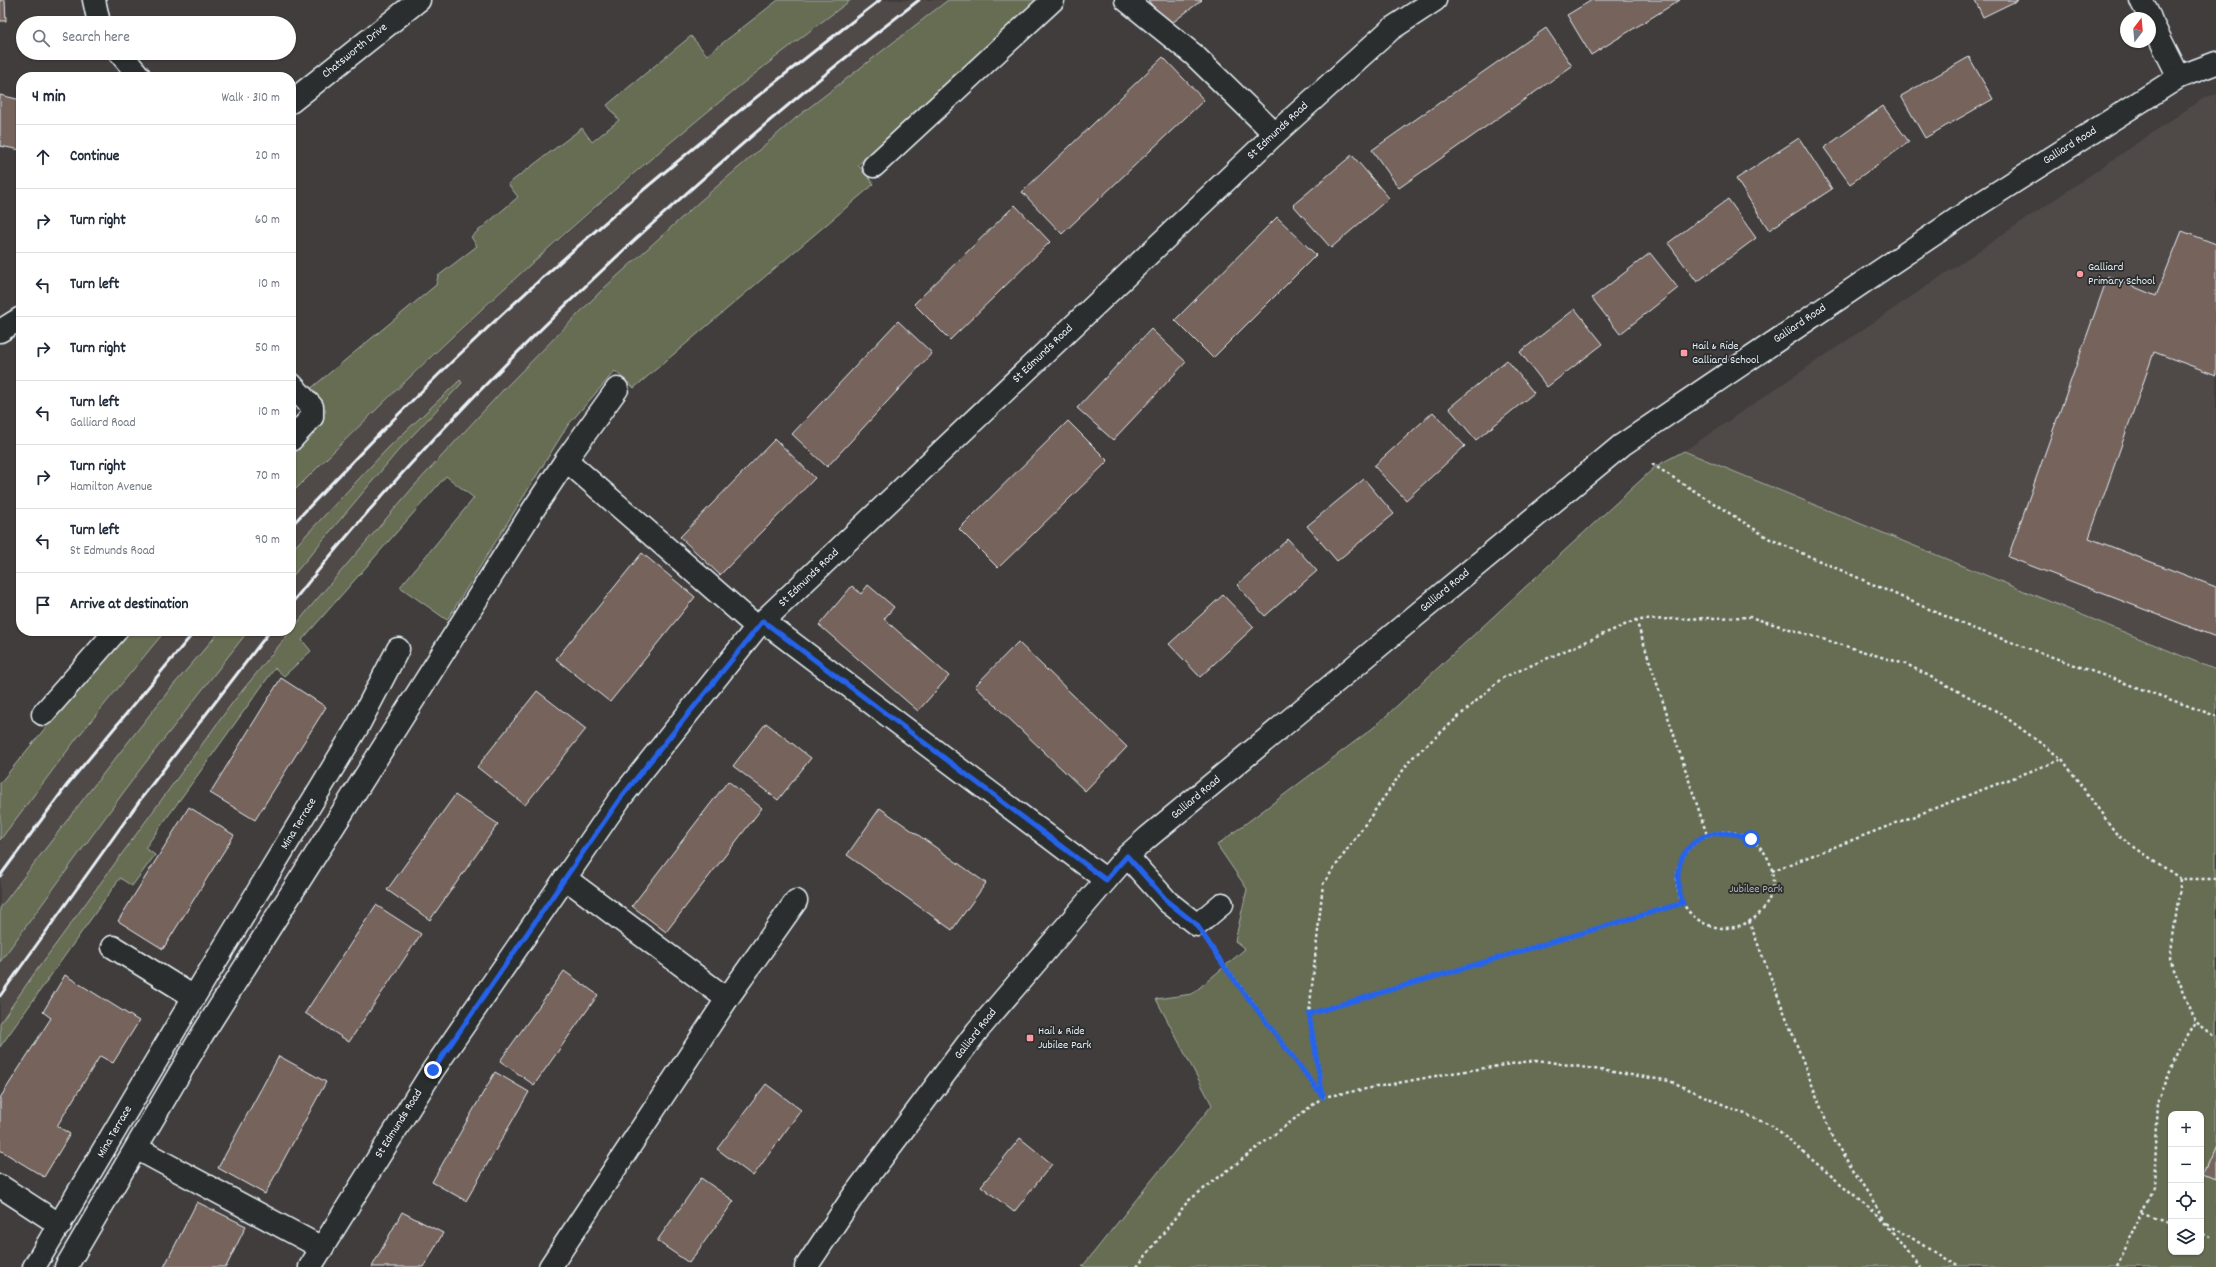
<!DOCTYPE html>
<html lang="en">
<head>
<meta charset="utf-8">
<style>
  body { margin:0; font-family:Dekko,sans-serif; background:#f6f6f7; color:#1f2937 }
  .controls { position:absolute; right:12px; bottom:12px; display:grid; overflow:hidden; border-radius:8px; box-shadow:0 1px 3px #0004 }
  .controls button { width:36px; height:36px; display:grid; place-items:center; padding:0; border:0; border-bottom:1px solid #e0e1e3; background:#fff; color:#1f2937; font:20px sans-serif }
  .compass { position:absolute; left:2120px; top:12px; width:36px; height:36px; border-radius:50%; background:#fff; box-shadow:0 1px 3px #0004; rotate:16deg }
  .stop { position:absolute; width:12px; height:12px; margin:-9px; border:3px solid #2563eb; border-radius:50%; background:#fff }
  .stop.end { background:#2563eb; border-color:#fff; box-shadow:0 1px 4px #0008 }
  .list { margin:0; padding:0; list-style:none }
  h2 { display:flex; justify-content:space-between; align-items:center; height:52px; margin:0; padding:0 16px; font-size:17px }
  h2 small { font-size:13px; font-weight:400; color:#747a83 }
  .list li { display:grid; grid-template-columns:26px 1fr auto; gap:12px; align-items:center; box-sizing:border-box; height:64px; padding:0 16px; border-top:1px solid #e0e1e3 }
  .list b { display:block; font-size:15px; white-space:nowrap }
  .list p { margin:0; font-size:13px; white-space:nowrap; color:#747a83 }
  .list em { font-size:13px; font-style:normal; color:#747a83 }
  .icon { flex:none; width:22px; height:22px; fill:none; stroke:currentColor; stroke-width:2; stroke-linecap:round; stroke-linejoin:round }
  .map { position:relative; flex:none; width:2216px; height:1267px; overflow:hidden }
  .search { position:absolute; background:#fff; box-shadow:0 1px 3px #0004; left:16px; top:16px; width:280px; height:44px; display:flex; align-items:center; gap:10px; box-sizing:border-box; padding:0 14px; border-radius:22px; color:#747a83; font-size:15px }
  .panel { position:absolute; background:#fff; box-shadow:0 1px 3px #0004; left:16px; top:72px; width:280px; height:564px; border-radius:16px }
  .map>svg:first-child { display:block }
  .built { fill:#504846 }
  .green { fill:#666d53; stroke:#a7afa6; fill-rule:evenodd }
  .building { fill:#74635c; stroke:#e8f1f8 }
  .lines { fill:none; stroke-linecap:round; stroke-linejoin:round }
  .service-casing { stroke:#e8f1f8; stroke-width:25 }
  .minor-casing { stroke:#e8f1f8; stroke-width:25 }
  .tertiary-casing { stroke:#e8f1f8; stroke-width:25 }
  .path { stroke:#e8f1f8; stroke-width:2.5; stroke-dasharray:3 3; stroke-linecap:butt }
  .service { stroke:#2a2d2e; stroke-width:22 }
  .minor { stroke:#2a2d2e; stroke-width:22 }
  .tertiary { stroke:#2a2d2e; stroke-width:22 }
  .rail { stroke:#e8f1f8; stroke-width:3 }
  .route { stroke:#2563eb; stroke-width:5 }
  .poi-dot { fill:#ff9aa2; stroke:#2a2d2e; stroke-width:1.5 }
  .labels { text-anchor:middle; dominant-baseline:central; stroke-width:3.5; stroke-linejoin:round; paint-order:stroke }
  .street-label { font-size:12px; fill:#e8f1f8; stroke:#2a2d2e }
  .poi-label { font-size:12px; fill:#e8f1f8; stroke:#2a2d2e; text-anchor:start }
  .park-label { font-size:12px; fill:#aeb6ae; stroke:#2a2d2e }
</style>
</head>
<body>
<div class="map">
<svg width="2216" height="1267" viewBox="0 0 2216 1267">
  <rect width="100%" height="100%" fill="#403d3c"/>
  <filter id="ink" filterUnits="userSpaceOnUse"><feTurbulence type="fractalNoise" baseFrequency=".025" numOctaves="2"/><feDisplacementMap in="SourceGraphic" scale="8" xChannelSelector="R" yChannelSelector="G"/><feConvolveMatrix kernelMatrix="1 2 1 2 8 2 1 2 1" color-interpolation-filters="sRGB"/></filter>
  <g filter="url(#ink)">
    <path class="built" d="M851,0H948L797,117L699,202L603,289L503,390L415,485L291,630V494L366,419L524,271L685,130L767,63Z
      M2216,94V670L1684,451L2205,97Z
      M165,631H290L233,702L31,978L0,1023V840L77,738Z"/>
    <path class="green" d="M778,0H851C651,148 466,318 291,494V449L326,411L309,390L436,285L438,276L477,246L471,237L518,197L508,184L582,128L592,142L619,120L607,105L691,36L707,55Z
      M948,0H1037L858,165L874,184L634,388L615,371L568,425L447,620L400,587L474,498L446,476L302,640L311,651L284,676L275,668L145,848L155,855L132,886L120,878L0,1047V1023L31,978L233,702L312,605L415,485L503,390L603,289L699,202L797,117Z
      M460,380L462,383L397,452L291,578V551L388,448Z
      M1684,451L2216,670V1267H1082L1212,1105L1156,999L1192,994L1245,949L1235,941L1247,889L1217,845L1373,728L1656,466ZM2171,1114H2201V1252H2171Z
      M125,631H165L77,738L0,840V783Z
      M220,631H248L139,771L0,962V908L88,793L170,689Z"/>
    <path class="building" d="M0,0H5L6,21H0Z
      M1148,0H1202L1168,26Z
      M1592,0H1680L1591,55L1567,15Z
      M1975,0H2018L1983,17Z
      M1546,28L1572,66L1399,188L1372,150Z
      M1163,57L1204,100L1062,234L1022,192Z
      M1969,57L1993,99L1925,138L1901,96Z
      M0,95L21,100V150L0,146Z
      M1883,106L1909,142L1850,184L1824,148Z
      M1799,138L1832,189L1769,230L1736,179Z
      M1352,155L1389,198L1331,248L1293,205Z
      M1728,199L1756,238L1697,282L1668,243Z
      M1015,205L1050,242L950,340L914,304Z
      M1277,217L1316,255L1213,358L1175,320Z
      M2182,231L2216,244V375L2154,352L2089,538L2216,587V637L2008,557L2108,276L2156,296Z
      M1650,253L1678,288L1620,334L1592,298Z
      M1575,309L1603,344L1547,387L1520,352Z
      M898,321L932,353L827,467L792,434Z
      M1151,329L1186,362L1113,440L1077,408Z
      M1507,360L1534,393L1476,440L1449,408Z
      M1433,412L1465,446L1406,500L1374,466Z
      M1068,421L1108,461L998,568L959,529Z
      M775,439L815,478L720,575L680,537Z
      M1364,479L1394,514L1337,561L1307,526Z
      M1288,539L1317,571L1265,616L1237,585Z
      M642,553L695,597L610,702L556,659Z
      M868,585L894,607L884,619L949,676L918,711L819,625L852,586L861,594Z
      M1223,595L1254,627L1200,677L1169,644Z
      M1018,642L1127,747L1085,791L975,686Z
      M281,678L326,707L255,820L210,793Z
      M537,691L586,729L525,805L477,767Z
      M766,723L811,758L778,800L733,766Z
      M728,781L762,808L666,932L632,906Z
      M455,795L498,824L430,920L387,890Z
      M189,807L234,835L163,949L118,921Z
      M880,808L986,883L952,930L847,855Z
      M376,905L421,934L349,1042L305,1013Z
      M564,971L598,995L534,1085L500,1061Z
      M65,975L139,1021L113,1063L100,1056L57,1126L70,1134L44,1177L0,1150V1098L51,1018L43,1012Z
      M279,1056L326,1082L265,1194L218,1168Z
      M495,1072L529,1092L466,1201L432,1182Z
      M766,1084L801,1110L753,1176L717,1149Z
      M1020,1138L1052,1164L1014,1212L981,1186Z
      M2216,1147V1180L2204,1175Z
      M701,1178L734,1201L689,1263L657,1241Z
      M197,1202L246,1226L226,1267H164Z
      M402,1212L443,1233L424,1267H372Z"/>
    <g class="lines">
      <defs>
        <path id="service" d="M94,0L99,23
          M1126,0L1194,55L1275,134
          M120,53L140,77
          M874,166L1053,0
          M291,384L312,407V417L291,440
          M566,460L757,627
          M43,714L116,631
          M1127,856L1168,902L1197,925L1222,904
          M565,878L727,999
          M136,1148L322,1248
          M0,1186L60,1225
          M66,1267L202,1035L533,510L566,460L617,389
          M550,1267L727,999L796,901"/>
        <path id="minor" d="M2141,0L2150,18
          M2150,19L2179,77
          M291,102L419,0
          M0,331L21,318
          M763,621L1106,880
          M113,947L194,997
          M34,1267L194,997L358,726L398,649
          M310,1267L433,1070L619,800L757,627L1275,134L1391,29L1435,0"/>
        <path id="tertiary" d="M806,1267L854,1195L977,1031L1106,880L1127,856L1147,838L1622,445L1973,208L2179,77L2216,63"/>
      </defs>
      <use href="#service" class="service-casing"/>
      <use href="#minor" class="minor-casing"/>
      <use href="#tertiary" class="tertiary-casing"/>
      <path class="path" d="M1652,464L1770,539L1972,628L2216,716
        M1636,620L1707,835
        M1677 880a48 48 0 1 1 96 0a48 48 0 1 1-96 0Z
        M1772,871L2062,759
        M2181,879L2170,959L2196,1022L2216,1037
        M1749,921L1833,1139L1884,1218
        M1309,1014L1683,903
        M2143,1212L2171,1223
        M1887,1222L1957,1267
        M2201,1234L2208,1237
        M1137,1267L1188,1201L1323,1097L1215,953
        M1919,1267L1885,1221L1772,1126L1670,1081L1537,1060L1446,1074L1323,1097L1309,1014L1323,884L1411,759L1502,678L1636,620L1750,617L1908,665L2000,713L2062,759L2118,836L2181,879H2216
        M2117,1267L2154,1189L2158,1102L2179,1049L2196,1022"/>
      <use href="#service" class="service"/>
      <use href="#minor" class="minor"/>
      <use href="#tertiary" class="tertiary"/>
      <path class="rail" d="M291,526C347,467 402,409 461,353C593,227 735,112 880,0
        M291,604C399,468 522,343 650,226C737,147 826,71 919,0
        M0,876L67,785L195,631
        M0,996L143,796L270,631"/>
    </g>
  </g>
  <g class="lines" filter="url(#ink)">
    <path class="route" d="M433,1070L619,800L763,621L1106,880L1127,856L1168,902L1197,925L1224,966L1323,1097L1309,1014L1683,903C1664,854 1702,818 1751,839"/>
  </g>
  <g class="poi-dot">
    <circle cx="2080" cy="274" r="4"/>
    <rect x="1680" y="349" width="8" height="8" rx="2"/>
    <rect x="1026" y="1034" width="8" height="8" rx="2"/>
  </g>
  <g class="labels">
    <g class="street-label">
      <text transform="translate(355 51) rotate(-39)">Chatsworth Drive</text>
      <text transform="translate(1278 131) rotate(-43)">St Edmunds Road</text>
      <text transform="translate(2070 146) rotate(-32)">Galliard Road</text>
      <text transform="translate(1800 324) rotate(-34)">Galliard Road</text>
      <text transform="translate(1043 354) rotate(-44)">St Edmunds Road</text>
      <text transform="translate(809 578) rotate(-44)">St Edmunds Road</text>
      <text transform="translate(1445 591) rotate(-40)">Galliard Road</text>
      <text transform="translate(1196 798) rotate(-40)">Galliard Road</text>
      <text transform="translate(299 824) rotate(-59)">Mina Terrace</text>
      <text transform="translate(976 1034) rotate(-52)">Galliard Road</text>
      <text transform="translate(399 1124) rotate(-58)">St Edmunds Road</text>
      <text transform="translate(115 1132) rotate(-60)">Mina Terrace</text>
    </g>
    <g class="poi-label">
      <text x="2088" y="267">Galliard<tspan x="2088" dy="14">Primary School</tspan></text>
      <text x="1692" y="346">Hail &amp; Ride<tspan x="1692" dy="14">Galliard School</tspan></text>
      <text x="1038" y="1031">Hail &amp; Ride<tspan x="1038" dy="14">Jubilee Park</tspan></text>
    </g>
    <g class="park-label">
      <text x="1756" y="889">Jubilee Park</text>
    </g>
  </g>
</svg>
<div class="controls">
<button>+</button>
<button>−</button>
<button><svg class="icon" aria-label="locate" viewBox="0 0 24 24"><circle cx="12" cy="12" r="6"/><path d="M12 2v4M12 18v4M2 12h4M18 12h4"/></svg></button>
<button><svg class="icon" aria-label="layers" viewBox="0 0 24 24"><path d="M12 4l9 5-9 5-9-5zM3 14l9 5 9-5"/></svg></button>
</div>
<svg class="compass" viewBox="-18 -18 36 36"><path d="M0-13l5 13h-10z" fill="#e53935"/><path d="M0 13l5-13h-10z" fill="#747a83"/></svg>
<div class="stop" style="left:1751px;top:839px"></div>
<div class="stop end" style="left:433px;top:1070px"></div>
<div class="search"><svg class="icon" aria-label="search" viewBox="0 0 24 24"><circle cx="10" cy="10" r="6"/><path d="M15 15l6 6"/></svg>Search here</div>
<section class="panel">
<h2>4 min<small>Walk · 310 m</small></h2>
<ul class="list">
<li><svg class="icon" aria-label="ahead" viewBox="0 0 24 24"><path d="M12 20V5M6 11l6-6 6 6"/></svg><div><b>Continue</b></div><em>20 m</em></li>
<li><svg class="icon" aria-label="right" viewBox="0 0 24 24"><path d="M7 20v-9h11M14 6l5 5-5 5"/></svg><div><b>Turn right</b></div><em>60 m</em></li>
<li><svg class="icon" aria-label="left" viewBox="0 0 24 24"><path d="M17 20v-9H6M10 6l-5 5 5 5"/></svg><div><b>Turn left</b></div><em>10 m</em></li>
<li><svg class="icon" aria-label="right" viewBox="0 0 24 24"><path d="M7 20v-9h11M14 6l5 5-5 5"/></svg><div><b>Turn right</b></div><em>50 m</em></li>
<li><svg class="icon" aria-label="left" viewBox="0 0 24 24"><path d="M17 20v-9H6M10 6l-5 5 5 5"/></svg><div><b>Turn left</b><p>Galliard Road</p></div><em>10 m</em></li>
<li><svg class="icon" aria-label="right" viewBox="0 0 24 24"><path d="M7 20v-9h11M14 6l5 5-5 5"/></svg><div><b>Turn right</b><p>Hamilton Avenue</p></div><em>70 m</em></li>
<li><svg class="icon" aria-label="left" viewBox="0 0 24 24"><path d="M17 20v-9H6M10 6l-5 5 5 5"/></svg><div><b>Turn left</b><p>St Edmunds Road</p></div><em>90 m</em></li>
<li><svg class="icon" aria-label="arrive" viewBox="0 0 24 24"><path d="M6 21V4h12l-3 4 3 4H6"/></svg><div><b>Arrive at destination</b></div></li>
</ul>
</section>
</div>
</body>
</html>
